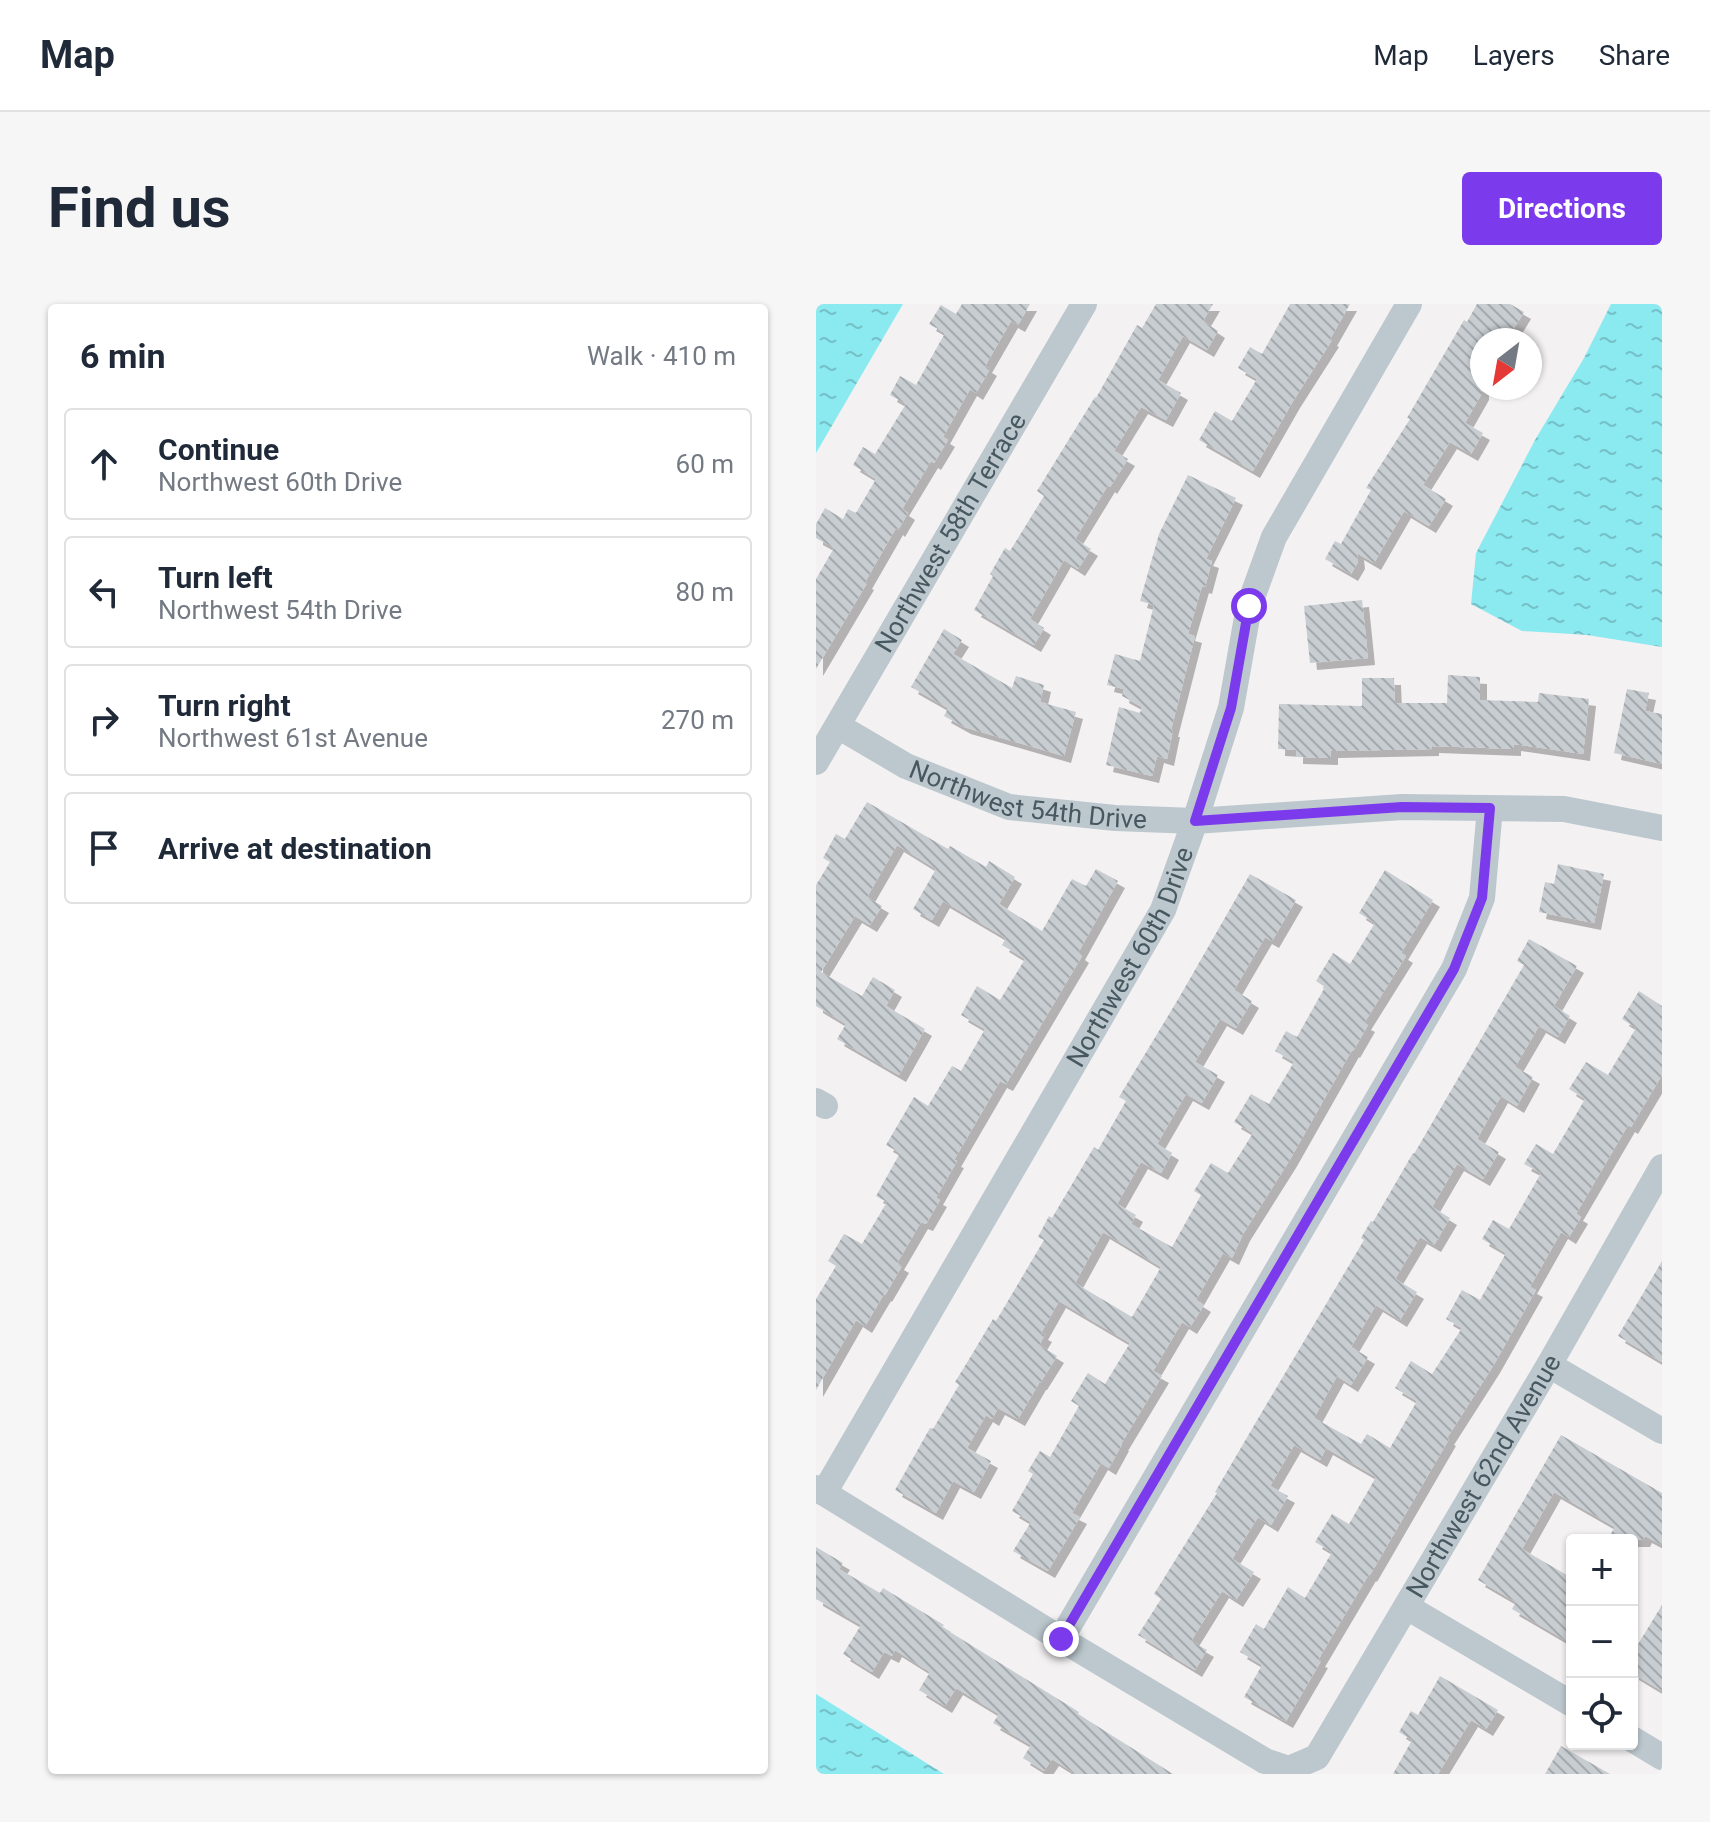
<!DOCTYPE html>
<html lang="en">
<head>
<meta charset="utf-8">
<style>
  body { margin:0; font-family:Roboto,sans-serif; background:#f6f6f7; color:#1f2937 }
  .controls { position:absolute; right:24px; bottom:24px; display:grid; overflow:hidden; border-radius:8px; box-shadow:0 2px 6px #0004 }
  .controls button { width:72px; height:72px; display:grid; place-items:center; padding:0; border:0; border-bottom:2px solid #e0e1e3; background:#fff; color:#1f2937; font:40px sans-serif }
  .compass { position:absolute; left:654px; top:24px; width:72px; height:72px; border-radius:50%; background:#fff; box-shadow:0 2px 6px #0004; rotate:211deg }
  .stop { position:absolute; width:24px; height:24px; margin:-18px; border:6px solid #7c3aed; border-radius:50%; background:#fff }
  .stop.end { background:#7c3aed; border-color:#fff; box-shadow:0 2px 8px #0008 }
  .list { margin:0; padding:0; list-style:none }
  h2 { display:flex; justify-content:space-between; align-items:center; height:104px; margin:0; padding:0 32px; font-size:34px }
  h2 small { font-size:26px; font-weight:400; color:#747a83 }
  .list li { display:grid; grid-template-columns:52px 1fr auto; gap:24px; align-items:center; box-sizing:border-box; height:112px; margin:0 16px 16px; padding:0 16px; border:2px solid #e0e1e3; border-radius:8px }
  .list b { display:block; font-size:30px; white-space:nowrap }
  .list p { margin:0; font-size:26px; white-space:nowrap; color:#747a83 }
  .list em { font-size:26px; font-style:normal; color:#747a83 }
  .icon { flex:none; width:44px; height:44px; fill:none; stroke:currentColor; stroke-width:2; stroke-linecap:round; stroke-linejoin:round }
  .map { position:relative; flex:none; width:846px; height:1470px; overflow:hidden; border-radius:8px }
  header { display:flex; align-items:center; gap:48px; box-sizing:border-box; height:112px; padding:0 40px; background:#fff; border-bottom:2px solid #e0e1e3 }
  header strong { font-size:38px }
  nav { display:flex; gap:44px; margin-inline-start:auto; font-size:28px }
  .intro { display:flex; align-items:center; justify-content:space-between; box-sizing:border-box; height:192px; padding:0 48px }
  h1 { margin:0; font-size:56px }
  .button { padding:20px 36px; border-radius:8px; background:#7c3aed; color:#fff; font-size:28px; font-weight:700 }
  main { display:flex; gap:48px; padding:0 48px }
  aside { flex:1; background:#fff; border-radius:8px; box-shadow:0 2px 6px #0004 }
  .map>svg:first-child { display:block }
  .water { fill:url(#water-ripples) }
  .building { fill:url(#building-back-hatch); fill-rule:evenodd; filter:url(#shadow) }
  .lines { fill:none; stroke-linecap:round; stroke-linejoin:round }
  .minor { stroke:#bcc8ce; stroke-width:26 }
  .route { stroke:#7c3aed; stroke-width:10 }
  .labels { text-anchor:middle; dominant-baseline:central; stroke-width:8; stroke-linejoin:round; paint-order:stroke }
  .street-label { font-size:26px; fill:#485860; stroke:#fff }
</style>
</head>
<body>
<header>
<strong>Map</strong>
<nav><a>Map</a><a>Layers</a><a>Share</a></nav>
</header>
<div class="intro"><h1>Find us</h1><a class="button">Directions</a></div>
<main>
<aside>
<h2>6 min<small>Walk · 410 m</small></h2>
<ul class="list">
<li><svg class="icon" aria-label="ahead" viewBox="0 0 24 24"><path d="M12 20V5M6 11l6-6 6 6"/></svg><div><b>Continue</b><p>Northwest 60th Drive</p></div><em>60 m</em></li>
<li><svg class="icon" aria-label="left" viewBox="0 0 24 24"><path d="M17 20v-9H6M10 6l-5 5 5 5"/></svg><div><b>Turn left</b><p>Northwest 54th Drive</p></div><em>80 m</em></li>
<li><svg class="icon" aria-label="right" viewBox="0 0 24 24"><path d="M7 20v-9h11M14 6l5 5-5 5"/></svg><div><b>Turn right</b><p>Northwest 61st Avenue</p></div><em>270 m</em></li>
<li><svg class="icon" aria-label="arrive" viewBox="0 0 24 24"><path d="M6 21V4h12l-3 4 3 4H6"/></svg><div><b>Arrive at destination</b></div></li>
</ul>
</aside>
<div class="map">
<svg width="846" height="1470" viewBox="0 0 846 1470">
  <defs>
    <pattern id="water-ripples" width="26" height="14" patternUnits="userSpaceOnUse" patternTransform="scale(2)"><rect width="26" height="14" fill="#8be9f0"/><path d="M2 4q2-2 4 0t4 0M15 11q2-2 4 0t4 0" fill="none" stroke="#74c0c6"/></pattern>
    <pattern id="building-back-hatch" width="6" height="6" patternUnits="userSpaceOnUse" patternTransform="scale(2)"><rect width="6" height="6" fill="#c8cdd1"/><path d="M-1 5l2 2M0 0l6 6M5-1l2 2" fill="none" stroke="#a4a9ad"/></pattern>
    <filter id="shadow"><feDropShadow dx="7" dy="7" stdDeviation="0" flood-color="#0004"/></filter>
  </defs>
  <rect width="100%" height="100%" fill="#f4f1f2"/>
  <path class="water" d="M0,0H87L0,149Z
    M795,0H846V343L771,331L706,327L655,300L660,249L719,136L768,54Z
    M0,1390L128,1470H0Z"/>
  <path class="building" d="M146,0H214L202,21L195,17L169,62L174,65L160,89L154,85L127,133L132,136L118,159L115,157L86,205L92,209L82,226L80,224L49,278L51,279L0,365V275L18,244L0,234V220L9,204L27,215L32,205L40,209L60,175L37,161L47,143L59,150L90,100L74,91L84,72L100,81L129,29L113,20L125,1L140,10Z
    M340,0H397L387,17L402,27L391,46L367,32L342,76L365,89L350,116L325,103L298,147L312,155L294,183L292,181L259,235L275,245L262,265L248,256L214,315L228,324L218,341L158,306L177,272L174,270L189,244L194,247L228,192L221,187L279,93L280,94L321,21L326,24Z
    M474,0H534L514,35L516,36L477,97L437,167L383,136L399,107L416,117L441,75L422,64L434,43L446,50Z
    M661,0H694L708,8L691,36H666V89L649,119L667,129L655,150L634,138L607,181L630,195L613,222L588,207L558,259L541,249L542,258L535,270L509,255L519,237L525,240L555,186L550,184L594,115L591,114L648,16L651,18Z
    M372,171L420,194L390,255L396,257L389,283L386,282L372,330L379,332L355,426H357L351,455L341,452L336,472L290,461L303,403L324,409L326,403L306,392L308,385L291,381L299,350L324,357L338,301L324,297L343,230Z
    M546,296L552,354L494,359L488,302Z
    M128,325L146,336L137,350L196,384L200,372L228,381L224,398L260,408L248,452L148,423L128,412L132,404L95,383Z
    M632,371L664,373V396L722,398L723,389L773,395L767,450L698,440V445L616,442V445L515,447V454L480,453V446L462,445L463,400L546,402V374H578L579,399H631Z
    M811,385L833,389L829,407L846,410V460L798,449Z
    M51,498L132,545L134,542L170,563L173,557L199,573L183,600L226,627L256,575L270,582L280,565L302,577L262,649L266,652L190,780L184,777L138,856L141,857L120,894L124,896L110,920L105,918L81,959L86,962L69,991L68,990L49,1022L40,1016L0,1086V995L20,962L12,957L28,930L46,940L71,898L60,892L84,849L70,841L98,793L112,802L136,762L145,767L169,725L145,711L161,682L184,696L209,655L186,641L190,634L127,597L116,616L97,605L120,565L81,541L51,593L66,602L54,621L39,612L5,668L46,692L57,673L79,686L70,702L109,725L83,771L21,735L30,720L0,702V581L14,558L7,554L20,530L29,535Z
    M742,560L788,570L778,619L723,608L729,578L738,580Z
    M569,566L617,596L585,649L590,652L548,719L552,721L537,747L536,746L473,857L427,930L416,954L407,949L380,996L388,1001L374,1023L366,1018L337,1067L346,1072L305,1140H306L293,1164L285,1159L256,1209L264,1213L232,1267L197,1247L215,1218L196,1207L217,1170L212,1167L224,1147L234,1153L263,1102L255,1097L272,1069L289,1080L314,1039L243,997L225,1029L229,1031L223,1041L241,1052L224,1079H223L202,1115L182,1104L176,1115L170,1111L151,1144L175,1157L158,1188L137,1177L120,1209L79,1186L114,1124L117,1125L143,1081L139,1078L155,1052L177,1015L180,1017L228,936L222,933L233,912L236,914L278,843L282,846L310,797L303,793L364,692L434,570L480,596L456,637L449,633L418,686L436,697L420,724L404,715L379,758L402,771L386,799L370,790L341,840L356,849L345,869L325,858L301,900L320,911L315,920L356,943L385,891L378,887L395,859L412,869L437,829L418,818L435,790L453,800L478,758L459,747L470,727L481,733L509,683L500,677L517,649L534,660L559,619L543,609ZM287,928L345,963L316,1013L259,979Z
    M713,635L761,662L738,702L754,712L742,733L723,722L699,763L717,773L701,802L685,792L661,835L683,848L667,875L641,860L616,903L634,914L618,941L604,933L579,975L601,988L584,1016L560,1001L535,1043L552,1053L535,1081L521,1072L498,1114L545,1140L551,1130L574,1144L601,1097L579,1084L595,1057L616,1070L646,1024L630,1015L646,986L664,996L690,949L666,935L677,916L693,925L725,869L708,860L720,840L737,850L769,795L753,785L770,758L792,771L820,724L806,715L823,687L846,702V771L815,823L812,821L760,910L765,913L753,933L745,928L714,983L720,986L677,1062L631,1134L633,1135L554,1271L553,1270L502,1356L505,1357L470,1417L428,1393L446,1361L424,1348L440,1320L448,1325L472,1283L489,1294L516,1248L499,1238L516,1210L533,1220L560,1173L510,1144L504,1156L478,1141L454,1182L472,1192L455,1221L442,1213L416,1255L438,1268L420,1296L406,1287L375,1337L391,1346L379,1366L322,1331L345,1295L338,1290L401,1189L399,1188L440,1118L548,936L545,934L555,917L557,918L597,849L598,850L708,661L701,657Z
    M846,957V1058L802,1032Z
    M745,1131L846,1189V1241L829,1232L827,1236H791L799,1223L738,1188L706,1245L756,1274V1340L696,1305L700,1298L662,1276Z
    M0,1243L27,1259L23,1265L64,1289L67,1284L128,1321L126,1323L263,1408L262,1410L357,1470H260L236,1455L228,1467L207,1454L215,1441L177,1419L183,1410L140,1384L129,1402L103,1386L114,1368L79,1346L76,1352L68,1348L56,1368L27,1350L45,1321L0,1295Z
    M846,1301V1387L816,1369V1350Z
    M624,1372L682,1406L670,1425L655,1416L622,1470H577L596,1436L583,1428L595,1407L602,1411Z
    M745,1442L794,1470H729Z"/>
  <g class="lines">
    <g class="minor">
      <path id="s1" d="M22,422L90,462L193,503L299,514L379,517L586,503L748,505L846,524"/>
      <path id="s2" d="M0,458L268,0"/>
      <path d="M0,797L9,802"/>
      <path d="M733,1061L846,1127"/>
      <path id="s3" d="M0,1184L245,1335L449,1457L473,1465L501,1453L733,1061L846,863"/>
      <path id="s4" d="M8,1189L347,606L379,517L415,404L433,302L458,233L593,0"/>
      <path d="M591,1303L756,1400"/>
      <path d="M245,1335L638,665L666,594L674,504"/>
      <path d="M816,1435L846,1453"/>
    </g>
  </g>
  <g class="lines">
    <path class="route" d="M245,1335L638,665L666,594L674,504L586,503L379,517L415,404L433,302"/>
  </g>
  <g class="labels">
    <g class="street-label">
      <text stroke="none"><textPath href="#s2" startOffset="266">Northwest 58th Terrace</textPath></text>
      <text stroke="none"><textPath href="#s1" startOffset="206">Northwest 54th Drive</textPath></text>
      <text stroke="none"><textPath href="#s4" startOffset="618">Northwest 60th Drive</textPath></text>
      <text stroke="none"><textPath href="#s3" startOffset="908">Northwest 62nd Avenue</textPath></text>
    </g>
  </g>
</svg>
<div class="controls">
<button>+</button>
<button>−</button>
<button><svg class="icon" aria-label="locate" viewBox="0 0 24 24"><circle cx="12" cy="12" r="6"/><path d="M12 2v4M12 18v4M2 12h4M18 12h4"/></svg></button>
</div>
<svg class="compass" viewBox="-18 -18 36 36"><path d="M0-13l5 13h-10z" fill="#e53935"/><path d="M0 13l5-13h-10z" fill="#747a83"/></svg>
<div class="stop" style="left:433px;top:302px"></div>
<div class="stop end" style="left:245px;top:1335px"></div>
</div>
</main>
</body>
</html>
